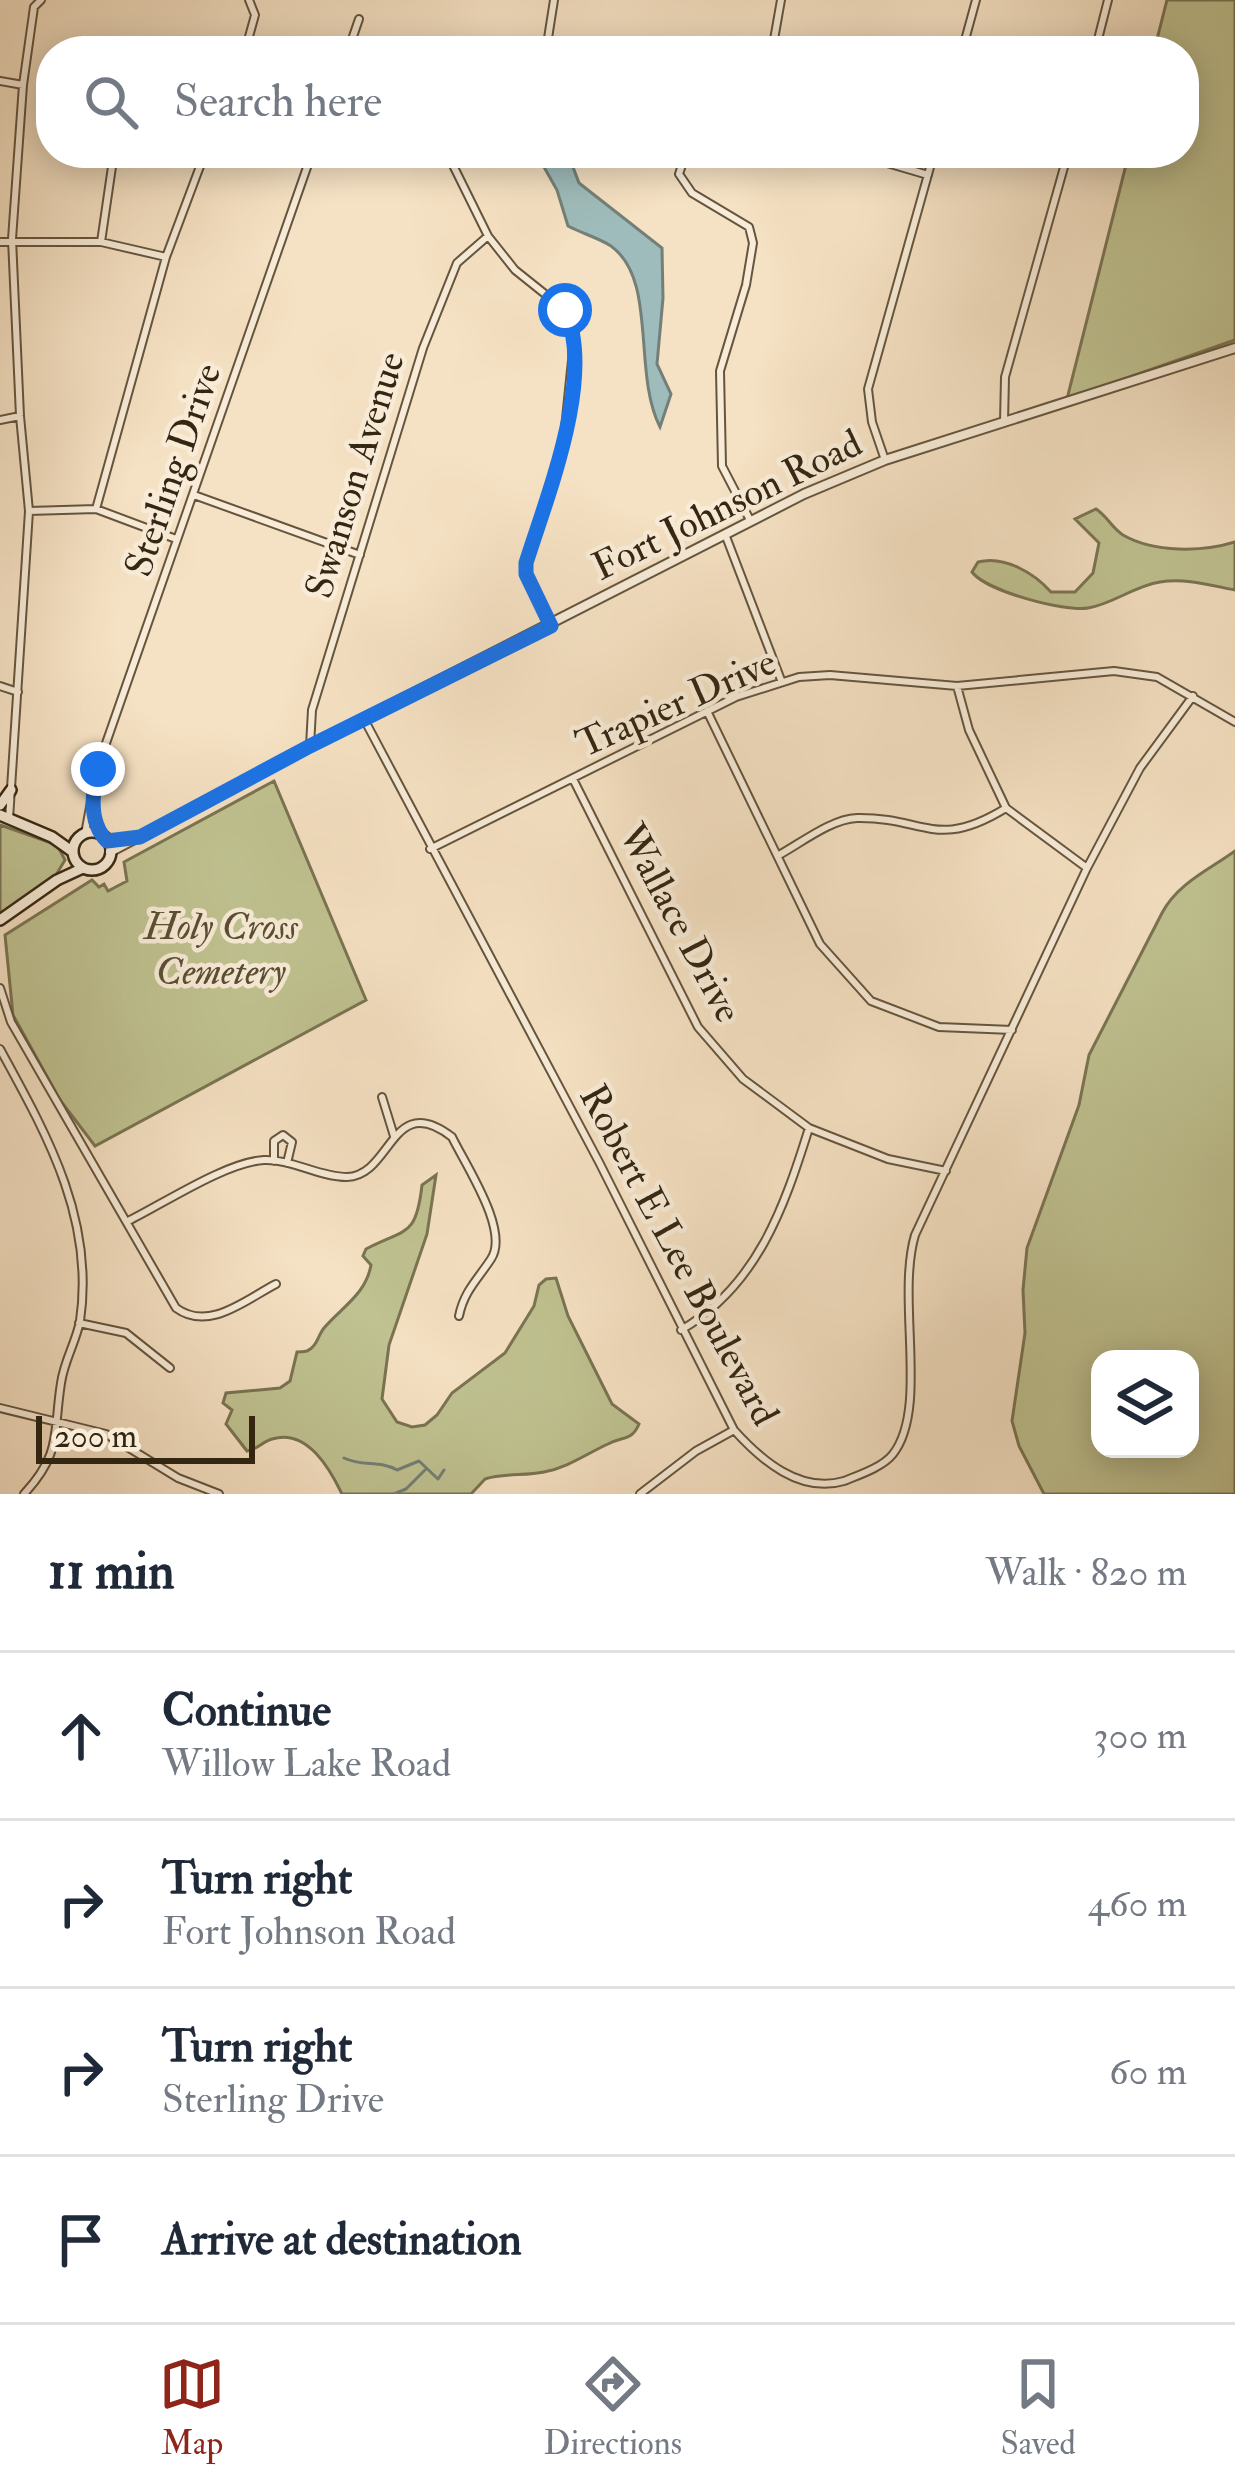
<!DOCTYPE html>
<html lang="en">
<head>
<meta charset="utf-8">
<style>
  body { margin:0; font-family:"IM FELL Double Pica",serif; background:#f6f6f7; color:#1f2937 }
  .controls { position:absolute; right:36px; bottom:36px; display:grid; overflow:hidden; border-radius:24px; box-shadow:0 6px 30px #0003 }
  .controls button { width:108px; height:108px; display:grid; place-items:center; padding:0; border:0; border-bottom:3px solid #e0e1e3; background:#fff; color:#1f2937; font:60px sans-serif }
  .scale { position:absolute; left:36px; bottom:30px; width:219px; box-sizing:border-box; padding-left:12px; border:6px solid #352612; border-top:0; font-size:33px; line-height:42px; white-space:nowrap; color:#352612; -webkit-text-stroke:9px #f8ecd8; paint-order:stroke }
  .stop { position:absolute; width:36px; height:36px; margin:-27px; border:9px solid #1a73e8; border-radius:50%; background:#fff }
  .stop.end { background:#1a73e8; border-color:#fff; box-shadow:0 3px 12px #0008 }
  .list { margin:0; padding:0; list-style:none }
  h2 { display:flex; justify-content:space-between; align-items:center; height:156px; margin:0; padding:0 48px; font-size:51px }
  h2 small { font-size:39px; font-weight:400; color:#747a83 }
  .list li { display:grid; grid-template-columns:78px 1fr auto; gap:36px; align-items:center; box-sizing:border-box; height:168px; padding:0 48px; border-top:3px solid #e0e1e3 }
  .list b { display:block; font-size:45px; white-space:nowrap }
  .list p { margin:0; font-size:39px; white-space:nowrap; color:#747a83 }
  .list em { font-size:39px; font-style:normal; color:#747a83 }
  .icon { flex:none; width:66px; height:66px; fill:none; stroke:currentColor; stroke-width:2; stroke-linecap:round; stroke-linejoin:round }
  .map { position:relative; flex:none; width:1235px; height:1494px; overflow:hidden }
  .search { position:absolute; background:#fff; box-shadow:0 6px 30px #0003; left:36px; right:36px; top:36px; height:132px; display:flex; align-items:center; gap:30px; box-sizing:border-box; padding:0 42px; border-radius:48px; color:#747a83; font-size:45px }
  .sheet { height:828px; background:#fff }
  nav { display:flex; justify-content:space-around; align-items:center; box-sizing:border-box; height:168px; border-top:3px solid #e0e1e3; background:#fff; font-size:33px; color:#747a83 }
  nav a { display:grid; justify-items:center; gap:6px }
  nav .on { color:#8f2418 }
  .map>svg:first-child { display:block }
  .green { fill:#c0c291; stroke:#7a7452; stroke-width:3; fill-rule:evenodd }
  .water { fill:#9ebcbb; stroke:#748077; stroke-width:3 }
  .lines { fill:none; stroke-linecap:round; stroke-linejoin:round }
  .stream { stroke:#748077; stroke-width:3 }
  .minor-casing { stroke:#65553e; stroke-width:10 }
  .tertiary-casing { stroke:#65553e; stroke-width:12 }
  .secondary-casing { stroke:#352612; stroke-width:14 }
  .minor { stroke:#f8ecd8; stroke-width:6 }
  .tertiary { stroke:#f8ecd8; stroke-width:8 }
  .secondary { stroke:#f8ecd8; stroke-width:9 }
  .route { stroke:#1a73e8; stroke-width:15 }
  .labels { text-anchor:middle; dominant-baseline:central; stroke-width:9; stroke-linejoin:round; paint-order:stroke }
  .street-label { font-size:39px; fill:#352612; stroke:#f8ecd8 }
  .park-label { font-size:39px; font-style:italic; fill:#584d32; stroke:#f8ecd8 }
</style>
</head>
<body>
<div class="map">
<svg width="1235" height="1494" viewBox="0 0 1235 1494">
  <rect width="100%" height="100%" fill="#f5e1c3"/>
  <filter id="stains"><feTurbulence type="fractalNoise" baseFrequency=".00167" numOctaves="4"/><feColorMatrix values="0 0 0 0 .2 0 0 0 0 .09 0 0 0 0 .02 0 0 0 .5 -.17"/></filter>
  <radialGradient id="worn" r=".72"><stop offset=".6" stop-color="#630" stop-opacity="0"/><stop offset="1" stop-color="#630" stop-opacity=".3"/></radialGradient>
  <path class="green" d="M1167,0H1235V340L1067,399L1129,153H1184V51H1154Z
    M1096,509C1107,516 1112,528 1123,535C1154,553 1203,552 1235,542V590C1209,585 1186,578 1160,582C1134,586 1113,604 1088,608C1064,612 986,591 972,572L978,562C1004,555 1034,573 1051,592H1075L1093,573L1099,543L1075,519Z
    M274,781L366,1000L95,1146L60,1100L13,1015L5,935L92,880L99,887L104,884L108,891L127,881L124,862Z
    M0,825L57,845L65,860L56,875L0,915Z
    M1235,851V1494H1044L1019,1446L1012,1421L1025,1333L1023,1290L1027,1248L1079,1105L1089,1055L1162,913C1178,883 1209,870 1235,851ZM1100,1359H1190V1449H1100Z
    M436,1175L427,1234L389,1345L382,1399L397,1422L412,1427L425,1425L437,1415L452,1393L505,1353L534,1306L539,1285L546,1279L556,1278L568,1316L612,1404L639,1424C632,1441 623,1436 608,1444C586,1454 569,1467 544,1472C525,1476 504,1473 485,1479L471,1494H342C330,1469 307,1428 272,1439C262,1442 258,1449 247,1451L226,1424L232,1410L223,1403L226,1393L280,1388L290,1381L297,1352C300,1352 303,1352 307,1351C317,1347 318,1335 324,1328C342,1307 366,1294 371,1265L363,1256L366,1249C406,1228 416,1238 422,1185Z"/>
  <path class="water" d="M536,153H575L573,167L579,183L662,248L663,298L657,364L671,394L660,427C632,372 658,280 611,246C599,238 581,233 568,226L557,190Z"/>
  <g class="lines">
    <path class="stream" d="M493,43L497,51
      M344,1458C363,1467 379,1460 397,1470L419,1461L438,1479L444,1470
      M394,1494L406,1489L425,1470"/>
    <defs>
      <path id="minor" d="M245,51L255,15L249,0
        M348,51L359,19
        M546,51L554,0
        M772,51L781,0
        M962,51L976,0
        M1095,51L1108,0
        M0,81L23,85
        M447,153L488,236L515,270L565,310L575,331L563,448L526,563L527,575L551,625
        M686,153L679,174L692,193L749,227L753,243L746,285L720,371L722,466L750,520
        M853,153L928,175
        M0,242H101L166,257
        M101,242L114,153
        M0,420L20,416
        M1004,422L1005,377L1068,153
        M885,460L872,422L868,389L934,153
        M194,495L360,555
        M96,509L166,257L205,153
        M29,511L96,509L176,539
        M725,534L781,680
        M0,686L18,692
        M957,686L969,730L1006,808L1087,868
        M707,711L820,944L871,1001L939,1027L1012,1030
        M364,719L599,1162L734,1430C761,1460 800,1494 844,1481C859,1475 883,1467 893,1454C929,1408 896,1299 915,1235L1087,868L1140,768L1193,696
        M310,746L312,710L423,348L457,263L488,236
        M573,779L698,1027L743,1079L809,1128L888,1159L946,1171
        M94,810L100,834
        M9,819L29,511L20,416L12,239L23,85L34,7L41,0
        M85,834L97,769L312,153
        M430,849L736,697L799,677L830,675L957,686L1114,671L1157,677L1235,722
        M779,855C801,843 831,819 857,818C925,817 936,851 1006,808
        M0,988L11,1022L176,1308C209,1332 245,1300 276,1284
        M0,1049C47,1135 95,1219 80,1321C76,1342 64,1361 61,1383C53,1434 62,1453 24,1494
        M382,1097L394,1136
        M274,1161V1141L283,1135L292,1142L287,1163
        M128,1221C163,1204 226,1162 264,1160C292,1159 319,1177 347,1177C392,1176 391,1090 452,1137C466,1166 510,1231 491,1259C478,1279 464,1291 459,1316
        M79,1323L126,1333L170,1368
        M681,1330C757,1286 784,1208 809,1128
        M0,1408L106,1434L178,1478L219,1494
        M640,1494L696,1451L734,1430"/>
      <path id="tertiary" d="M107,840H127
        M110,852L310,746L804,494L885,460L1235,348"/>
      <path id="secondary" d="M0,805L11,790
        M0,815L52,837L73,852
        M73 851a19 19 0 1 1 38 0a19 19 0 1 1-38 0Z
        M0,920L57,880L83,868"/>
    </defs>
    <use href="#minor" class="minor-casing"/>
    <use href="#tertiary" class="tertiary-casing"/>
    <use href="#secondary" class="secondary-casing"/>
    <use href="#minor" class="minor"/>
    <use href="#tertiary" class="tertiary"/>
    <use href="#secondary" class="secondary"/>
  </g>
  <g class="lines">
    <path class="route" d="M98,769C92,792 88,822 107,841L140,837L310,746L551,626L526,574V563C547,496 596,376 565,310"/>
  </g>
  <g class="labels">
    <g class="street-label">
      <text transform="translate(173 470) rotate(-71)">Sterling Drive</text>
      <text transform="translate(355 475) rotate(-73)">Swanson Avenue</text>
      <text transform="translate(727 505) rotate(-26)">Fort Johnson Road</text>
      <text transform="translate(676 703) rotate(-24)">Trapier Drive</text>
      <text transform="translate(680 923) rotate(62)">Wallace Drive</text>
      <text transform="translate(679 1255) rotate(62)">Robert E Lee Boulevard</text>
    </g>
    <g class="park-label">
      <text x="221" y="926">Holy Cross<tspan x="221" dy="45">Cemetery</tspan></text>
    </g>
  </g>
  <rect width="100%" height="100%" filter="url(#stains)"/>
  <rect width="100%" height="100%" fill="url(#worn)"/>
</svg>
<div class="controls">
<button><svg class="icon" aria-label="layers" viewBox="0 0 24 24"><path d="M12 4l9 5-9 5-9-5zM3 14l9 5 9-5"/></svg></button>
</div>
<div class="scale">200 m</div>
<div class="stop" style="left:565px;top:310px"></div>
<div class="stop end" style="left:98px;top:769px"></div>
<div class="search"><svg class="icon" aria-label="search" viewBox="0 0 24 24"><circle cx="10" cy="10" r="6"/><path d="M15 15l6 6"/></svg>Search here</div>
</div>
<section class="sheet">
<h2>11 min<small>Walk · 820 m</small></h2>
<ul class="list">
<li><svg class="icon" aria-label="ahead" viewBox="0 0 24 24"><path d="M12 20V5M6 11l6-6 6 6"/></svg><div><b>Continue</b><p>Willow Lake Road</p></div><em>300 m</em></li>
<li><svg class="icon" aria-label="right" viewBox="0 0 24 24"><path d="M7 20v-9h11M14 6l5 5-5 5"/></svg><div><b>Turn right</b><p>Fort Johnson Road</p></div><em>460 m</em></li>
<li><svg class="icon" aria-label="right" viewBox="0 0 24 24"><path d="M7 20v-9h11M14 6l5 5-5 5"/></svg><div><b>Turn right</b><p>Sterling Drive</p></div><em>60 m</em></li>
<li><svg class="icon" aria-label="arrive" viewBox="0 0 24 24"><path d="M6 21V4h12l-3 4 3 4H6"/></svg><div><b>Arrive at destination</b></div></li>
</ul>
</section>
<nav>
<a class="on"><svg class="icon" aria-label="map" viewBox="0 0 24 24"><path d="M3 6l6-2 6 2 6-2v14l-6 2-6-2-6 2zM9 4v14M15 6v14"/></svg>Map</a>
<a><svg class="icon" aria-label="directions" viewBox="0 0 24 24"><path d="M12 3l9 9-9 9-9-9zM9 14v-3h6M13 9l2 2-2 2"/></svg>Directions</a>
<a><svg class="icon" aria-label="saved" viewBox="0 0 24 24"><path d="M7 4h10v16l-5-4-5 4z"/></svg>Saved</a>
</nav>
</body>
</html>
